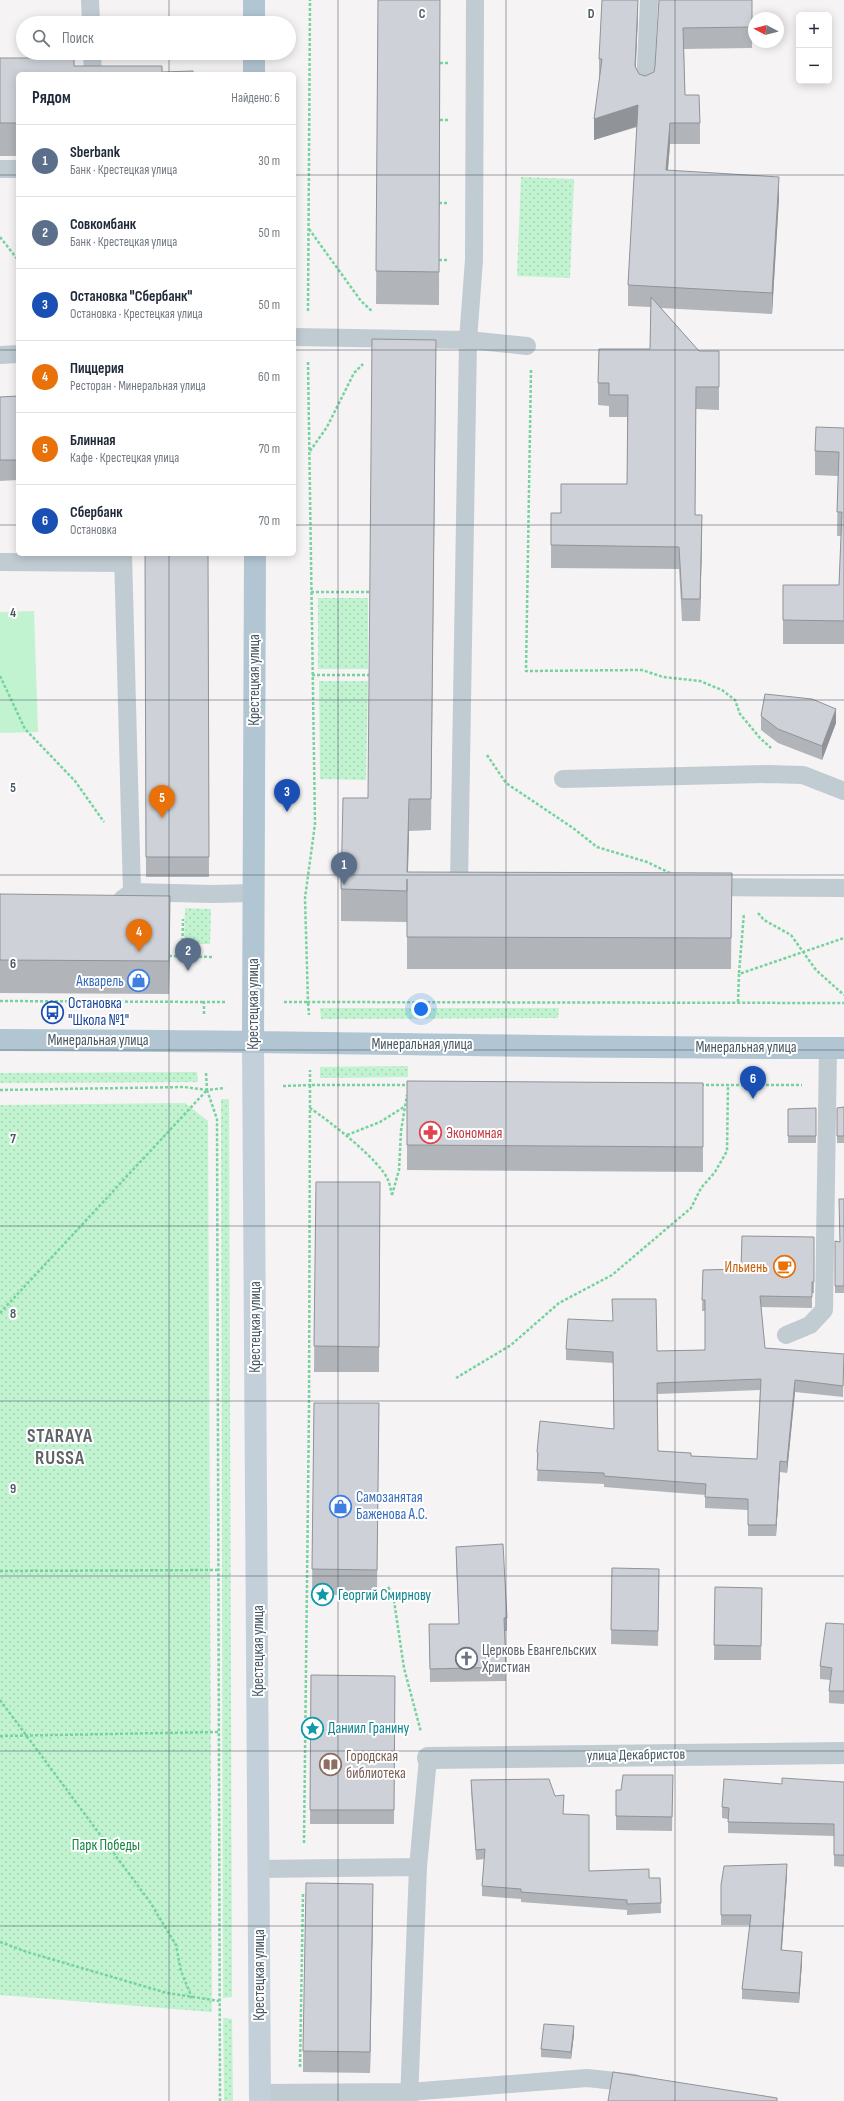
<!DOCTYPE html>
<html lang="ru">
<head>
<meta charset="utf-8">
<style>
  body { margin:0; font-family:"Sofia Sans Condensed",sans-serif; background:#f2f2f3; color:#1f2937 }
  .controls { position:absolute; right:12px; top:12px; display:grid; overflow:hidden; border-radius:6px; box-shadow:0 2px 10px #0003 }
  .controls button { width:36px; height:36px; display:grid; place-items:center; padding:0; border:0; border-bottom:1px solid #e0e1e3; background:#fff; color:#1f2937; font:20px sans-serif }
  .compass { position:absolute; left:748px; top:12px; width:36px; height:36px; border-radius:50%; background:#fff; box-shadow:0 2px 10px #0003; rotate:277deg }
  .you { position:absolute; left:421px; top:1009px; width:14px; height:14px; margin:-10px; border:3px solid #fff; border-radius:50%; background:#1a73e8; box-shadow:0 0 0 6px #1a73e833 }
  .badge { display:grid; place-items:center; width:26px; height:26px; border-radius:50%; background:#7c3aed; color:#fff; font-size:13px; font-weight:700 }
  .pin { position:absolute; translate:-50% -33px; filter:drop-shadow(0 1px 2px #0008) }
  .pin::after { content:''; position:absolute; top:21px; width:14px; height:12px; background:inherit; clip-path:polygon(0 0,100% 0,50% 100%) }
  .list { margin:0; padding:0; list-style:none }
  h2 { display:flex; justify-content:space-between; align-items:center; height:52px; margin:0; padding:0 16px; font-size:17px }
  h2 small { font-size:13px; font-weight:400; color:#747a83 }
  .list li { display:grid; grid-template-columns:26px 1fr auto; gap:12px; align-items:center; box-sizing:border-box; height:72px; padding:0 16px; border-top:1px solid #e0e1e3 }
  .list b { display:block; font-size:15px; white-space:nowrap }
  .list p { margin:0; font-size:13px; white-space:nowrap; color:#747a83 }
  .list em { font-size:13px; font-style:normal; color:#747a83 }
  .icon { flex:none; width:22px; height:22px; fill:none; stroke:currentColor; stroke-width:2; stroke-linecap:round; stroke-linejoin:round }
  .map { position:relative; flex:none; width:844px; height:2101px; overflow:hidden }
  .search { position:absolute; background:#fff; box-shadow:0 2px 10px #0003; left:16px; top:16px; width:280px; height:44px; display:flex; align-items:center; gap:10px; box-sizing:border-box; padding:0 14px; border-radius:22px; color:#747a83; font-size:15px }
  .panel { position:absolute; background:#fff; box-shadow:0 2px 10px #0003; left:16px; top:72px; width:280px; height:484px; border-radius:6px }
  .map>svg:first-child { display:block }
  .green { fill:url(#green-dots) }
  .pitch { fill:#c1f3d0 }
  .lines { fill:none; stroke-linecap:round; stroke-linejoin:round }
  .path { stroke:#76d39e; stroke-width:2.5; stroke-dasharray:3 2; stroke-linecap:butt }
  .lane { stroke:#c0cbd2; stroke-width:18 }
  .street { stroke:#c0cbd2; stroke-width:22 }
  .secondary { stroke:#c3d0da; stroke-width:22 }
  .primary { stroke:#b1c5d2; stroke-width:22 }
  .wall { fill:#b1b5ba; fill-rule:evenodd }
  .shaded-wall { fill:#909397 }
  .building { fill:#ced2d8; stroke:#909397; fill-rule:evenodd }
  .grid { fill:none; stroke:#495862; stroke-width:1; stroke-opacity:0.55 }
  .labels { text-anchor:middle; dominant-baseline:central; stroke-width:4; stroke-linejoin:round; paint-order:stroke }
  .street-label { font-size:15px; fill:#495862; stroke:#fff }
  .shop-label { font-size:15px; fill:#366cbe; stroke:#fff; text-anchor:end }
  .transit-label { font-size:15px; fill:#164399; stroke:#fff; text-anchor:start }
  .health-label { font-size:15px; fill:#be3a42; stroke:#fff; text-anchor:start }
  .food-label { font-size:15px; fill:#c56008; stroke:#fff; text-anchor:end }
  .culture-label { font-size:15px; fill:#0d838f; stroke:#fff; text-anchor:start }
  .worship-label { font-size:15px; fill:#5b616d; stroke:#fff; text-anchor:start }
  .education-label { font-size:15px; fill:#785e54; stroke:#fff; text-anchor:start }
  .park-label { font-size:15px; fill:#138441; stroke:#fff }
  .district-label { font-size:19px; font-weight:bold; letter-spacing:1px; fill:#5e6468; stroke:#fff }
  .grid-label { font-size:13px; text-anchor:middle; font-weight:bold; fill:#495862; stroke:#fff; stroke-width:4; stroke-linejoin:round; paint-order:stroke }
</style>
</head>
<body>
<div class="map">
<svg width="844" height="2101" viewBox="0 0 844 2101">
  <defs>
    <pattern id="green-dots" width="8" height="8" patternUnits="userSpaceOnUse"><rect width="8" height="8" fill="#c1f3d0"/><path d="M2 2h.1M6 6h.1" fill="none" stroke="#a7d2b5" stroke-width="1.8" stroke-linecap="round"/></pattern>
  </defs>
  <rect width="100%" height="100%" fill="#f5f3f3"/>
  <path class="green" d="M521,177L574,179L570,278L517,276Z
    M318,598H368V669H318Z
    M319,681H368L366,780L320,779Z
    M185,908L211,909L210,944H184Z
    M320,1008H559L558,1018L321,1019Z
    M408,1066V1077L320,1078V1067Z
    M197,1072L198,1082L0,1083V1073Z
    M221,1099H229L232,1997L223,1998Z
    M185,1103L208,1121L212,2012L0,1995V1105Z
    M223,2018L232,2019L233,2101H224Z"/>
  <path class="pitch" d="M34,611L38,732L0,733V612Z"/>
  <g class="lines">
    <path class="path" d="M440,63H449
      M440,120H449
      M439,203H449
      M309,229L361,301L373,312
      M0,237L18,260
      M439,260H448
      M308,311L310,0
      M308,362L315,824L305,898L308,1002L844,1003
      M531,370L526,671L642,670L663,677L700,681L722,690L735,700L740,714L760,738L771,748
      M310,451L327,427L354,373L363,364
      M311,592H370
      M312,675H369
      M0,676L25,729L75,781L104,822
      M487,755L506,783L573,828L597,847L647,862L672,874
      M758,913L764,920L791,935L816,970L844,995
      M169,956L213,957
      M182,956L183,919
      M739,973L744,913
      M0,1001L204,1002
      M284,1002H308L309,1015
      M738,1002L739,974L844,938
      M204,1014V1002H227
      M206,1073L207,1090L225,1088
      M701,1085H802
      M283,1086L310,1085V1070
      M0,1090L184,1087L207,1090
      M207,1090L217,1119L220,2101
      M310,1108C329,1121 380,1160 388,1180C390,1185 391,1190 392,1195
      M347,1135L380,1122L404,1107
      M392,1195L399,1170L401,1131L407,1095
      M0,1313L207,1090
      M456,1378L511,1345L559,1303L612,1275L691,1208L701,1188L715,1172L727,1151L728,1085
      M0,1571L217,1570
      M388,1587L393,1594L404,1668L421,1732
      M0,1700L150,1902L176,1945L181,1971L192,1998
      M0,1736L218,1732
      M304,1843L309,1409L310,1085H410
      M0,1942L27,1952L167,1993L219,2001
      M300,2067L303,1894"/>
    <path class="lane" d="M90,0L91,23
      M92,53L93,74
      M645,87L649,0
      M0,169H18
      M294,337L468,340L527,346
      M0,355L18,354
      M123,554L132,892
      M0,562L123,563
      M563,779L769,774L803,775L844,791
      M471,885L459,884L468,340L474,260L475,0
      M707,887L844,888
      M122,899L132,892L213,894L253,893
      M786,1335L810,1325L824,1310L828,1048
      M259,1869L418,1867
      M260,2093L409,2092L587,2078L635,2083
      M409,2101L418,1867L428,1758"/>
    <path class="street" d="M428,1758L844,1753"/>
    <path class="secondary" d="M253,1042L260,2101"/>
    <path class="primary" d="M254,0V23
      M254,53V74
      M0,1040C281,1040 563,1049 844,1048
      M253,1042L255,554"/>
  </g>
  <path class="wall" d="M378,0H440L439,305L376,304Z
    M659,0H752V48L684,49L685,95L700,123V144H670L668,170L779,198L772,314L661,308L699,351H719V410L696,409L695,515L702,537L700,621H682L679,569L551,568V513H561L627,484V417H609V406L598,405V383L650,349L651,307L628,306V285L637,127L594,140L599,80V59L638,16L635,67L639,74L645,76L654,72L655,66Z
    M0,58L74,66L162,72L18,74V156H0Z
    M436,371L431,830L409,831L408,872L732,873L731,969H407V910V922L341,921V889L368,798Z
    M18,396V480L0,481V397Z
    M844,428V644H783V585H839L841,536H837L838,476L815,475V451Z
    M145,554H208L209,877H146Z
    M761,716L836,723L822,760L778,743L761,730Z
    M0,894L170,929L169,994L0,993Z
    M407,1081L703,1083V1172L407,1170Z
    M844,1107V1143H837V1108Z
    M816,1108V1143H788V1109Z
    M316,1182H380L379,1372H314Z
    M844,1199V1293H835V1241L840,1242Z
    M814,1237V1293H812V1308L761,1307L765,1348L844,1354L843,1397L795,1392L787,1473L780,1472L776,1536H748V1510L705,1508V1495L604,1487V1484L537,1481L538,1463H537V1452L614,1429L613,1363L566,1360V1349L657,1351L705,1350V1311H702L703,1270L741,1269ZM760,1390L757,1459L691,1456L658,1451L657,1394Z
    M314,1403H379L377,1595H312Z
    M456,1547L507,1618V1631H505L506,1681L430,1682L429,1624H459L456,1560Z
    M612,1568L659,1583L658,1646L611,1644Z
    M715,1587L762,1588L761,1660H714Z
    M844,1624V1704L829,1703V1691L830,1680L820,1679V1666Z
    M311,1675L395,1676L394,1824H310Z
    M673,1775L672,1831L616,1830V1790H621Z
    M471,1780L563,1814L589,1871L649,1878H660L661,1913L627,1915V1910L521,1902V1899L482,1896V1886L484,1859L476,1860L471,1790Z
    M844,1782V1867L834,1866V1836L728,1833V1819L722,1818V1807L782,1784Z
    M787,1874L782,1950L802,1962L799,2003L742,1999V1989L750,1925H721V1885Z
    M373,1905L370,2073L303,2072V2051Z
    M574,2034L571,2059L541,2057V2049Z"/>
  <path class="shaded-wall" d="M638,0V16L635,87V66Z
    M638,105V126L594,140V119Z
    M670,123V144L666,191V170Z
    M779,177V198L772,314V293Z
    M702,515V537L700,621V599Z
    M836,709V723L822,760V746Z
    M409,799V831L407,904V872Z
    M170,896V929L169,994V961Z
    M795,1380V1392L787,1473V1462Z
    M780,1461V1472L776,1536V1525Z
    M787,1864V1874L781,1960V1950Z
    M373,1884V1905L370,2073V2052Z
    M802,1952V1962L799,2003V1993Z
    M574,2026V2034L571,2059V2052Z"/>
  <path class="building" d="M378,0H440L439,272L376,271Z
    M602,0H638L635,66L639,74L645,76L654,72L655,66L659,0H752V27L683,28L685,95H699L700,123H670L666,170L779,177L772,293L628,285L638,105L594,119L602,59H599Z
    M0,58H74V66H162V72L193,71V74H18V123H0Z
    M651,297L699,351H719V387H696L695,515H702L700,599H682L679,547L551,545V513H561V484H627L628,395H609V383H598L599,349H650Z
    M372,339L436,340L431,799H409L407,872L732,873L731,938L407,937V879V891L341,889L343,798H368Z
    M18,396V460H0V397Z
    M816,427L844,428V621L783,620V585H839L842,512H837L839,452L815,451Z
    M145,554H208L209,857H146Z
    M765,694L812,699L836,709L822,746L778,729L761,716Z
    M0,894L170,896L169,961L0,960Z
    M407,1081L703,1083V1147L407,1145Z
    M844,1107V1136H837V1108Z
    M816,1108V1136H788V1109Z
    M316,1182H380L379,1347L314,1346Z
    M839,1199H844V1286H835V1241L840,1242Z
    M742,1236L814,1237V1282H812V1297L760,1296L765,1348L844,1354L843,1386L795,1380L787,1462L780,1461L776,1525H748V1499L705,1497L706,1484L604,1476V1473L537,1470L538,1453L537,1452L540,1421L614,1429L613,1352L566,1349L568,1319L613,1321L612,1299H656L657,1351L705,1350V1300H702L703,1270L741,1269ZM761,1379L757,1459L691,1456V1453L658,1451L657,1383Z
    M314,1403H379L377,1570L312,1569Z
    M503,1544L507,1618H504L506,1667L430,1669L429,1624H459L456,1547Z
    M612,1568L659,1569L658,1631L611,1630Z
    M715,1587L762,1588L761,1646L714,1645Z
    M826,1623L844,1624V1691H829L832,1668L820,1666Z
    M311,1675L395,1676L394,1810H310Z
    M623,1775H673L672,1817L616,1816V1790H621Z
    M782,1778L844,1782V1855H834V1824L728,1822L729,1808L722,1807L724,1779L782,1784Z
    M549,1779L555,1796L564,1795L563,1814L589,1815V1871L649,1869V1878H660L661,1903L627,1904V1900L521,1892V1889L482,1886L485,1849L476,1850L471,1780Z
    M787,1864L781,1950L802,1952L799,1993L742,1989L751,1915H721V1885L724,1866Z
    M306,1883L373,1884L370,2052L303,2051Z
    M544,2024L574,2026L571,2052L541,2049Z
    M613,2072L777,2098V2101H608Z"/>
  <path class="grid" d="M169,0V23M338,0V2101M506,0V2101M675,0V2101M169,53V74M0,175H18M294,175H844M0,350H18M294,350H844M0,525H18M294,525H844M169,554V2101M0,700H844M0,875H844M0,1050H844M0,1226H844M0,1401H844M0,1576H844M0,1751H844M0,1926H844"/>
  <defs>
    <symbol id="shop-ring" viewBox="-11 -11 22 22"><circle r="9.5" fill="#fff" stroke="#3f7fe0" stroke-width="1.5"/><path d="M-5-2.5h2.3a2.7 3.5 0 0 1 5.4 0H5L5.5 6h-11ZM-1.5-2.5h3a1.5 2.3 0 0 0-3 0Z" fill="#3f7fe0"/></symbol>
    <symbol id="bus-ring" viewBox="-11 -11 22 22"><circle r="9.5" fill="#fff" stroke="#1a4fb4" stroke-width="1.5"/><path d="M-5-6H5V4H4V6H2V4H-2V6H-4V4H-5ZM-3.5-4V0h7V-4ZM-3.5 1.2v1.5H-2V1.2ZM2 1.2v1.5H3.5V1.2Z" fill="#1a4fb4"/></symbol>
    <symbol id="pharmacy-ring" viewBox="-11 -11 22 22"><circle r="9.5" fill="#fff" stroke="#e0444e" stroke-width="1.5"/><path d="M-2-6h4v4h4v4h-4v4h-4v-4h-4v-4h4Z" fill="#e0444e"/></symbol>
    <symbol id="cafe-ring" viewBox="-11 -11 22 22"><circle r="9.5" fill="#fff" stroke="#e8710a" stroke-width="1.5"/><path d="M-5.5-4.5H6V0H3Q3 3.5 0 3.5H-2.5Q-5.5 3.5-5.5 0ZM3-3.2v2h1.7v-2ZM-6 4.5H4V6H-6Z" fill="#e8710a"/></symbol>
    <symbol id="sight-ring" viewBox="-11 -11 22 22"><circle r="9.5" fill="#fff" stroke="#0f9aa8" stroke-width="1.5"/><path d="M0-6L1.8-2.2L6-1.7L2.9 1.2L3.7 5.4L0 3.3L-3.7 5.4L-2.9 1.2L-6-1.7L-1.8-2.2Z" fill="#0f9aa8"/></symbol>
    <symbol id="church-ring" viewBox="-11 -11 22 22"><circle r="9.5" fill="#fff" stroke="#6b7280" stroke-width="1.5"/><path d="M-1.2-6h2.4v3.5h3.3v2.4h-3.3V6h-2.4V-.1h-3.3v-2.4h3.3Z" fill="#6b7280"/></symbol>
    <symbol id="library-ring" viewBox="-11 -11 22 22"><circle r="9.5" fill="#fff" stroke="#8d6e63" stroke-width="1.5"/><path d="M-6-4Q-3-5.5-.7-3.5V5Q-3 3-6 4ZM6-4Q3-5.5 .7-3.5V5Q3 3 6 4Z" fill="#8d6e63"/></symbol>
  </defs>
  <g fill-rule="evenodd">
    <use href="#shop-ring" x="126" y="968" width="25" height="25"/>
    <use href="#bus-ring" x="40" y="1000" width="25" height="25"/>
    <use href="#pharmacy-ring" x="418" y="1120" width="25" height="25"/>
    <use href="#cafe-ring" x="772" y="1254" width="25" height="25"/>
    <use href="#shop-ring" x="328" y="1494" width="25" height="25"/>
    <use href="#sight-ring" x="310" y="1582" width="25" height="25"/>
    <use href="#church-ring" x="454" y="1646" width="25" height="25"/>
    <use href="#sight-ring" x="300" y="1716" width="25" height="25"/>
    <use href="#library-ring" x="318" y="1752" width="25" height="25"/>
  </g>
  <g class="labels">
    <g class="street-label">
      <text transform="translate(254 680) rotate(-90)">Крестецкая улица</text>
      <text transform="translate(253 1004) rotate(-90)">Крестецкая улица</text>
      <text x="98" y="1040">Минеральная улица</text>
      <text x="422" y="1044">Минеральная улица</text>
      <text x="746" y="1047">Минеральная улица</text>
      <text transform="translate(255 1327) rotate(-90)">Крестецкая улица</text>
      <text transform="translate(258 1651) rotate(-90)">Крестецкая улица</text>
      <text transform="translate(636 1755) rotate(-1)">улица Декабристов</text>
      <text transform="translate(259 1975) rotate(-90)">Крестецкая улица</text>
    </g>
    <g class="shop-label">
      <text x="124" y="981">Акварель</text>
      <text x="356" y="1497" text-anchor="start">Самозанятая<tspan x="356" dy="17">Баженова А.С.</tspan></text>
    </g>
    <g class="transit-label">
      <text x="68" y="1003">Остановка<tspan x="68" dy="17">"Школа №1"</tspan></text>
    </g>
    <g class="health-label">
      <text x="446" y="1133">Экономная</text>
    </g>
    <g class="food-label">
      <text x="768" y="1267">Ильиень</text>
    </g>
    <g class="culture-label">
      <text x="338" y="1595">Георгий Смирнову</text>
      <text x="328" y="1728">Даниил Гранину</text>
    </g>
    <g class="worship-label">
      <text x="482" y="1650">Церковь Евангельских<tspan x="482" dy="17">Христиан</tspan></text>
    </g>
    <g class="education-label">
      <text x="346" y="1756">Городская<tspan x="346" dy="17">библиотека</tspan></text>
    </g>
    <g class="park-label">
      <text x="106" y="1845">Парк Победы</text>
    </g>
    <g class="district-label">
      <text x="60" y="1436">STARAYA<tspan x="60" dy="22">RUSSA</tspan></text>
    </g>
  </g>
  <g class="grid-label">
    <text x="422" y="18">C</text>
    <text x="591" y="18">D</text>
    <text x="13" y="617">4</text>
    <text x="13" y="792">5</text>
    <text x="13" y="968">6</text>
    <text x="13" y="1143">7</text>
    <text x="13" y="1318">8</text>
    <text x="13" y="1493">9</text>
  </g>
</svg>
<div class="controls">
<button>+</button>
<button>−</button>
</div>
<svg class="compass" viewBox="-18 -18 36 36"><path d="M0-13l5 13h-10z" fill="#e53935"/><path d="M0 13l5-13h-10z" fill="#747a83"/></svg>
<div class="you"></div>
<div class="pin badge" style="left:344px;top:885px;background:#5c6f8a">1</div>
<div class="pin badge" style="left:188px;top:971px;background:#5c6f8a">2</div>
<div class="pin badge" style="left:287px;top:812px;background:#1a4fb4">3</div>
<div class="pin badge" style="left:139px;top:952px;background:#e8710a">4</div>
<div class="pin badge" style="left:162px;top:818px;background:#e8710a">5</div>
<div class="pin badge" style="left:753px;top:1099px;background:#1a4fb4">6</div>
<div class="search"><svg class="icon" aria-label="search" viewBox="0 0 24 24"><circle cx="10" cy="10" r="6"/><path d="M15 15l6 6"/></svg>Поиск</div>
<section class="panel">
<h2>Рядом<small>Найдено: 6</small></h2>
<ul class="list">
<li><span class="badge" style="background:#5c6f8a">1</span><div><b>Sberbank</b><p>Банк · Крестецкая улица</p></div><em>30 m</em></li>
<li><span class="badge" style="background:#5c6f8a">2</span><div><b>Совкомбанк</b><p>Банк · Крестецкая улица</p></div><em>50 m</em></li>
<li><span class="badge" style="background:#1a4fb4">3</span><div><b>Остановка &quot;Сбербанк&quot;</b><p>Остановка · Крестецкая улица</p></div><em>50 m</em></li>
<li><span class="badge" style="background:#e8710a">4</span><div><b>Пиццерия</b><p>Ресторан · Минеральная улица</p></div><em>60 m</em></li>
<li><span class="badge" style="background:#e8710a">5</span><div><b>Блинная</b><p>Кафе · Крестецкая улица</p></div><em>70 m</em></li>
<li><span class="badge" style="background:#1a4fb4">6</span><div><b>Сбербанк</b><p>Остановка</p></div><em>70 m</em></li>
</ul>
</section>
</div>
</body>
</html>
